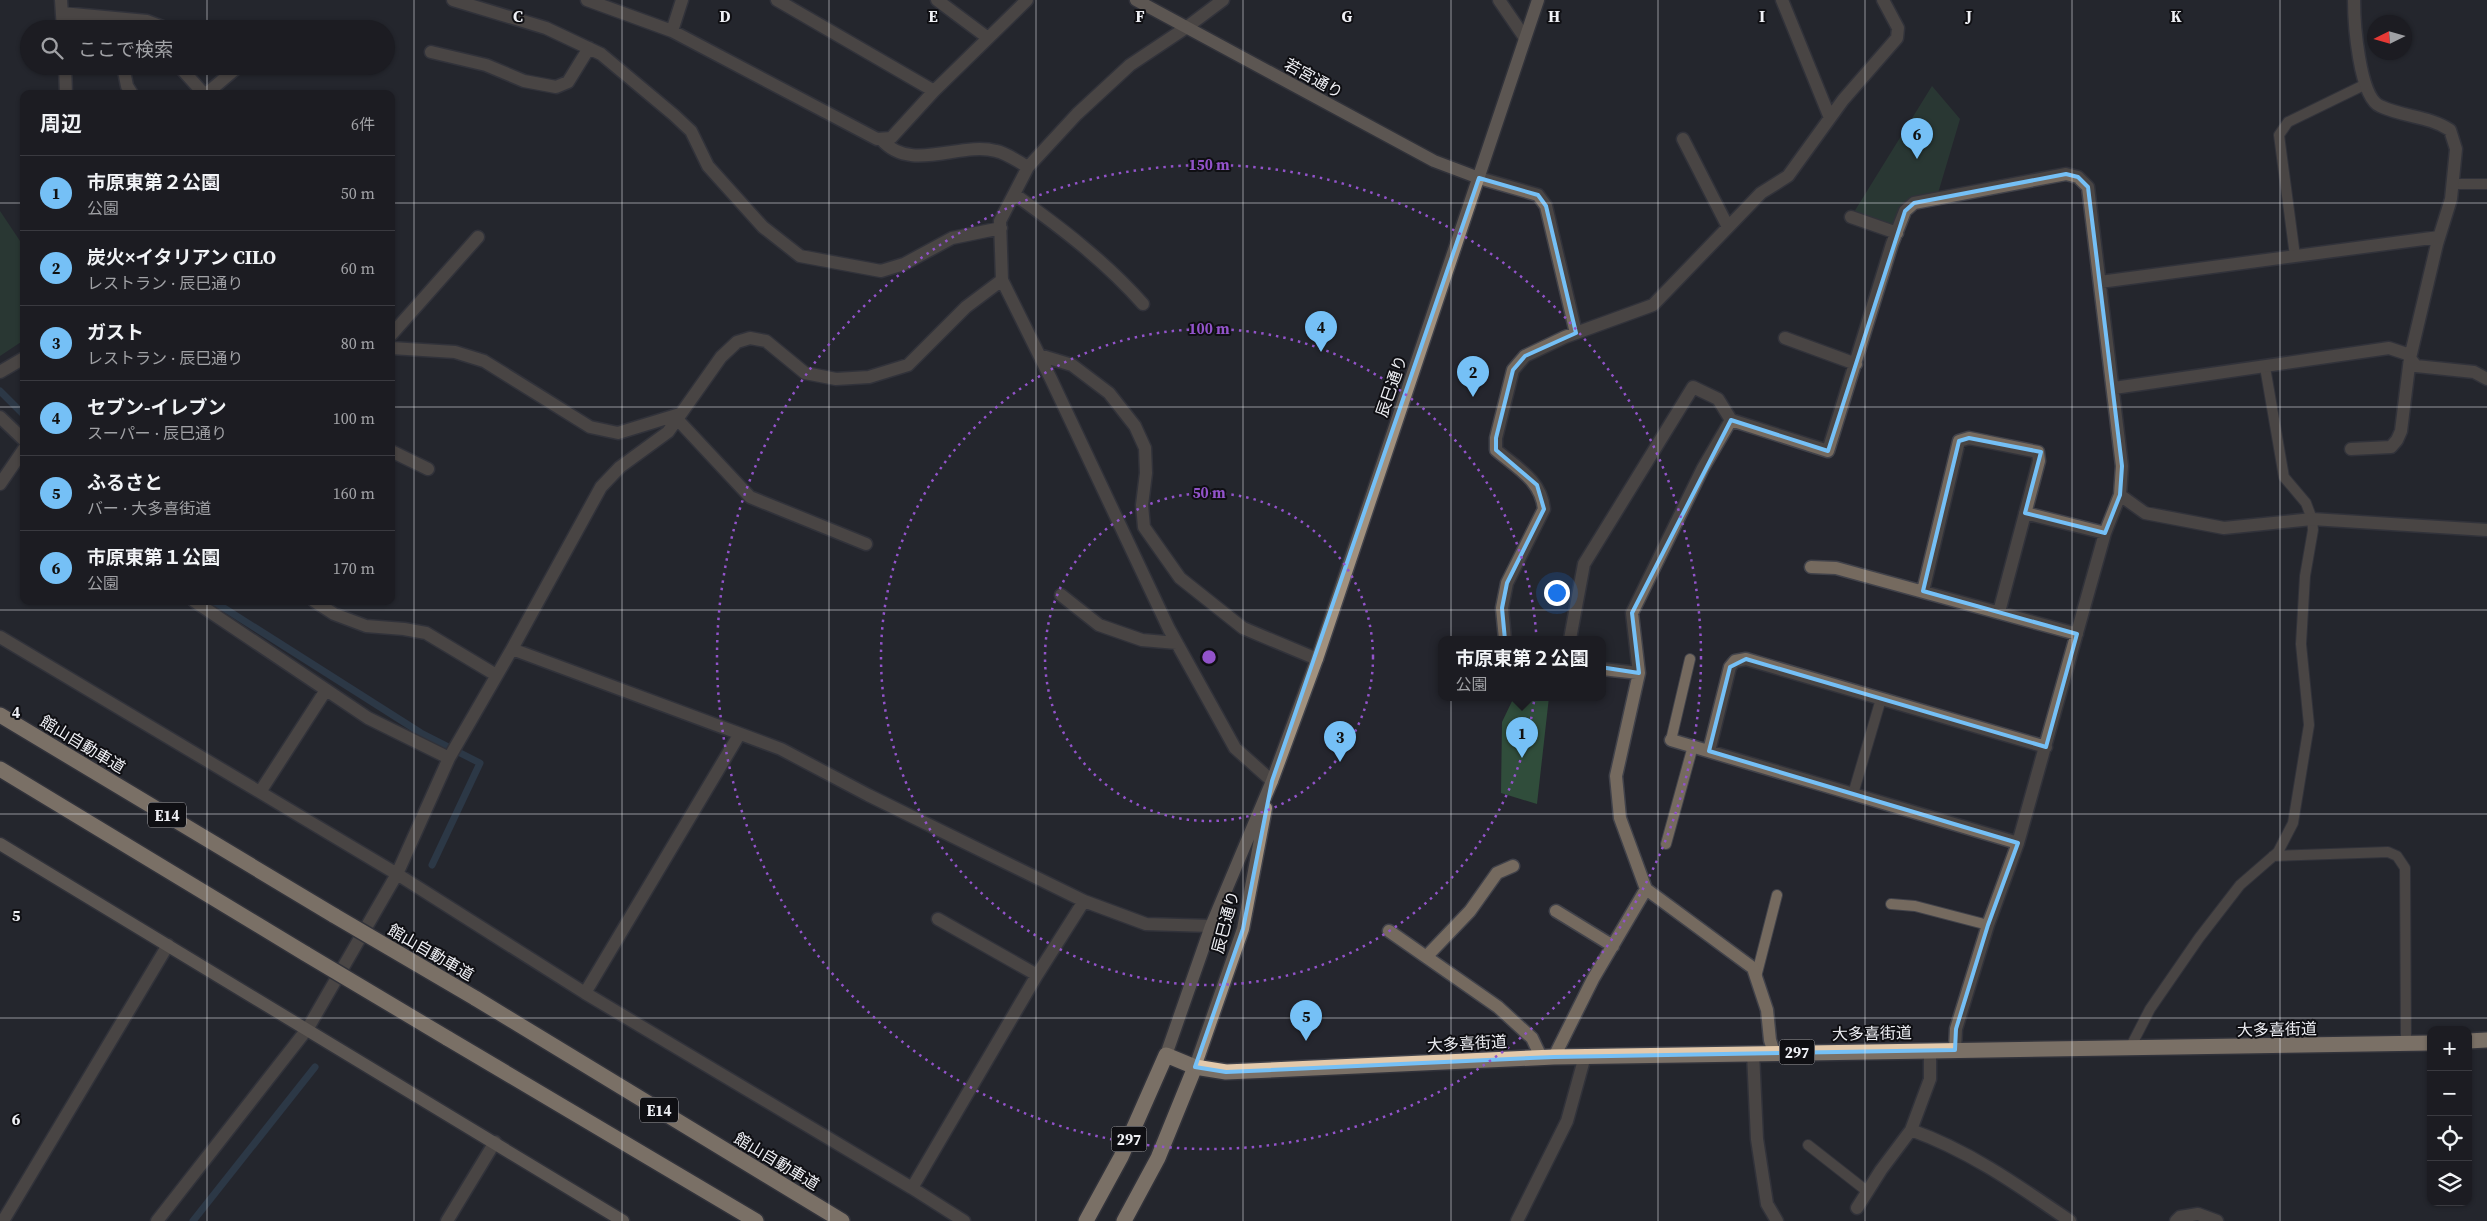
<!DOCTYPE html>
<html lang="ja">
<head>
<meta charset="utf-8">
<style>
  body { margin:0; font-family:"Source Serif 4","Noto Sans JP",serif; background:#25252a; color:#f1f3f6 }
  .controls { position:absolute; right:15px; bottom:15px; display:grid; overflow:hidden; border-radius:10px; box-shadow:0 1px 4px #0004 }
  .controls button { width:45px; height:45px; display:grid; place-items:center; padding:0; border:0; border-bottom:1px solid #3a3a40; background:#1c1c22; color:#f1f3f6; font:25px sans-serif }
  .compass { position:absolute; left:2367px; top:15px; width:45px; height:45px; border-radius:50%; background:#1c1c22; box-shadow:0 1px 4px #0004; rotate:265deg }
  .you { position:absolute; left:1556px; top:592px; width:18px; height:18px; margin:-12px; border:4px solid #fff; border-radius:50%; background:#1a73e8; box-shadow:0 0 0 8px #1a73e833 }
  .badge { display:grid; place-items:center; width:32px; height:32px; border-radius:50%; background:#75c0f6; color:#111; font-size:16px; font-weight:700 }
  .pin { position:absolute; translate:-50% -41px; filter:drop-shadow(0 1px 2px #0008) }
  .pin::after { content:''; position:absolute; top:26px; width:18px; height:15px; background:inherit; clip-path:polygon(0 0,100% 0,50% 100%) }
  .popup { position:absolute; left:1438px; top:636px; width:168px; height:65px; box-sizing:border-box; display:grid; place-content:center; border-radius:10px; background:#1c1c22; filter:drop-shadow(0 1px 4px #0005); font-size:16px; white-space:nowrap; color:#a0a1a5 }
  .popup b { font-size:19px; color:#f1f3f6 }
  .popup::after { content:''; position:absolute; left:50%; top:100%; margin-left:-10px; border:10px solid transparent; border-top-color:#1c1c22 }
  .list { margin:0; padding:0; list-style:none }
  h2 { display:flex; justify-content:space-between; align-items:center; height:65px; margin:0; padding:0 20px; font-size:21px }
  h2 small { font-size:16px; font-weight:400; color:#a0a1a5 }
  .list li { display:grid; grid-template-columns:32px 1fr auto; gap:15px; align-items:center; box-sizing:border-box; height:75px; padding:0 20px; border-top:1px solid #3a3a40 }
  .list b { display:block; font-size:19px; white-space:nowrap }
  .list p { margin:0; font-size:16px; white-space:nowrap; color:#a0a1a5 }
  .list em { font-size:16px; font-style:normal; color:#a0a1a5 }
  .icon { flex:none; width:28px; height:28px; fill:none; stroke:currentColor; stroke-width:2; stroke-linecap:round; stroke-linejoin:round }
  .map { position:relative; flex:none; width:2487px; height:1221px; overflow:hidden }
  .search { position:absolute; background:#1c1c22; box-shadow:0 1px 4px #0004; left:20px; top:20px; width:375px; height:55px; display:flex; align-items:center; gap:12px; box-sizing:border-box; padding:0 18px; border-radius:28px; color:#a0a1a5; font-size:19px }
  .panel { position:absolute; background:#1c1c22; box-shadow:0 1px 4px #0004; left:20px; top:90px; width:375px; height:515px; border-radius:10px }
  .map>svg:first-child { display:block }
  .green { fill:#304d3b }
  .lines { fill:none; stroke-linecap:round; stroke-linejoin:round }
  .stream { stroke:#354e65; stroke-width:7 }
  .lane-casing { stroke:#41424a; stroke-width:12 }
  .street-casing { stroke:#41424a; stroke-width:15 }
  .secondary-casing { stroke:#41424a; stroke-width:15 }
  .highway-casing { stroke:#41424a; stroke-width:18 }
  .lane { stroke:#756a5f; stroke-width:10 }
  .street { stroke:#756a5f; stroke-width:12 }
  .secondary { stroke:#a1917e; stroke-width:12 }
  .highway { stroke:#e3c9ab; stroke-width:15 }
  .highway-bridge-casing { stroke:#41424a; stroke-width:18; stroke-linecap:butt }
  .highway-bridge { stroke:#e3c9ab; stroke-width:15 }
  .marked { fill:none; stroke:#75c0f6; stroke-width:4; stroke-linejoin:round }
  .grid { fill:none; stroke:#eff0f5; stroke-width:1; stroke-opacity:0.55 }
  .ring { fill:none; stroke:#9253ca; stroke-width:2.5; stroke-dasharray:2.5 5 }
  .labels { text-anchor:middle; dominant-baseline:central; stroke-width:4; stroke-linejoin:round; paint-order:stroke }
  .shield { fill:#0f0f13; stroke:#acacb1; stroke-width:1 }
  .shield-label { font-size:15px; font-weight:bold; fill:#eff0f5 }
  .street-label { font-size:16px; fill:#eff0f5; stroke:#0f0f13 }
  .grid-label { font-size:16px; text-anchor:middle; font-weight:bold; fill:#eff0f5; stroke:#0f0f13; stroke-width:4; stroke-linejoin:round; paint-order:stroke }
  .centre { fill:#9253ca; stroke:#0f0f13; stroke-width:2.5 }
  .ring-label { font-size:15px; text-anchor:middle; font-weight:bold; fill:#9253ca; stroke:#0f0f13; stroke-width:4; stroke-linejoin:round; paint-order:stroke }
</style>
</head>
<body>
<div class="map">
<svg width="2487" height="1221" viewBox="0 0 2487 1221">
  <rect width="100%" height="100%" fill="#25262e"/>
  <path class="green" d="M1932,86L1960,119L1936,200L1914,203L1897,233L1851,217Z
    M0,211L24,247V340L0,356Z
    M1514,697H1549L1537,804L1501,793L1502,722Z"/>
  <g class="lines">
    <path class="stream" d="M0,391L24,415
      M213,601L421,733L480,763L432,865
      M193,1221L315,1067"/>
    <defs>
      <path id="lane" d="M2452,184H2487
        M2295,256L2279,135L2288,122L2366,84
        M1671,740L1690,659
        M1853,794L1881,699
        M1666,844L1693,746
        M2273,856L2388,852L2397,856L2405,868L2406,1044
        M1891,904L1915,906L1988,925
        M1756,977L1777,895
        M2130,1048L2150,1009L2199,938L2240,885L2278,852L2293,823L2309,725L2301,644L2305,576L2313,530L2312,519L2306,503L2284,477L2265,367
        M1808,1145L1868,1192"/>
      <path id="street" d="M61,0L63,29
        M453,0L546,28L601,54L674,115L691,131L708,166L763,227L800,256L881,271L904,264L952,238L1001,228
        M587,0L672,31L877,139L891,138L934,91L1027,0
        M777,0L934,91
        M937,0L988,38
        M1223,0L1187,27L1130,65L1077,114L1028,167L1000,221L1002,280L1051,379L1169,629L1235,748L1272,781
        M1499,0L1525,38
        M1782,0L1830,118
        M62,13L147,21L168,29
        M672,31L682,0
        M431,52L486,65L524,81L556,87L568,82L589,48
        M65,66L66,94
        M123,66L127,86L132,94
        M179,66L204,94
        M206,94L239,66
        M881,139C910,174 960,141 996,151C1007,153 1018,162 1028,167
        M1683,139L1728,227
        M1479,178L1538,195L1546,206L1576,333
        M1014,194C1060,227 1105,261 1143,304
        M1851,217L1897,233
        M2100,282L2439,237
        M391,335L478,237
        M1785,338L1856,364
        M391,348L455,352L484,361L590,427L618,433L680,414
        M1039,355L1072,365L1109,393L1135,426L1145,448L1146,473L1142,505L1144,527L1180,578L1243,628L1317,659
        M0,372L24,358
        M2114,388L2389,348L2407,354L2416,366L2474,372L2487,379
        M0,417L24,440
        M677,419L750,497L866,544
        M2351,449L2391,447L2397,440L2401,431L2410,358L2437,244L2451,199L2456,149L2450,130C2429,116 2403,117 2380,106C2359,97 2354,22 2354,0
        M391,451L428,469
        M0,484L24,449
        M2120,495L2145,513L2224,528L2312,519L2487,530
        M2025,513L2105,533
        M1811,567L1836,568L2077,634
        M1923,591L1959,441L1969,438L2038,452L2039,461L1999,612
        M1061,595L1099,625L1142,640L1177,643
        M194,601L368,718L449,758
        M314,601L334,614L366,626L404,629L426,633L496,675
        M0,637L397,874L585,993L912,1188L964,1221
        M1505,639L1502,608L1507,583L1544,509C1541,480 1517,468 1496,450V438L1513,370L1525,356L1565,337L1653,305L1761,193L1788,176L1843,100L1897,38L1898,28L1883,0
        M1570,639L1584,564L1693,387L1718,399L1731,420
        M512,649L781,749L868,795L1084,901L1146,924L1211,926
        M1602,669L1639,673
        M1671,740L2018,843
        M1709,751L1730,667L1735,661L1746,659L2046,747
        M260,792L326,690
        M1646,889L1753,968L1767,1010L1770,1040L1774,1053
        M1556,911L1613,946
        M938,919L1037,975
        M1389,931L1498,1007L1532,1038L1541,1057
        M1426,957L1470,911L1497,873L1513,866
        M585,993L739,735
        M1753,1053L1757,1139L1767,1204L1777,1221
        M1554,1057L1593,979L1646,889L1620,818L1616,776L1639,673L1632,613L1703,468L1731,420L1828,451L1892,244L1905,211L1914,203L2066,174L2078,177L2088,187L2122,466L2120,495L2105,533L2018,843L1988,925L1956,1029L1955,1050
        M1911,1130C1970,1151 2019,1186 2070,1221
        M912,1188L1037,975L1084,901
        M1857,1208L1881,1170L1911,1130L1930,1079V1050
        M3,1221L168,945
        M157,1221L308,1028L397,874L449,758L512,649L601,487L620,467L668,432L721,357L737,342L750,338L766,341L805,373L836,379L869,377L908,365L966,307L1002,280
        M447,1221L495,1142
        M1517,1221L1567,1121L1585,1056
        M2176,1221L2180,1217L2198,1214L2217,1221"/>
      <path id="secondary" d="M1136,0L1434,161L1479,178
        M0,844L623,1221
        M1166,1055L1211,926L1272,781L1317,659L1538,0
        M1195,1067L1243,929L1266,808"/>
      <path id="highway" d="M0,715L335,916
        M0,769L306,954
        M475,998L842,1221
        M447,1038L756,1221
        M2468,1041L2487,1040
        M1086,1221L1121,1157L1166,1055L1195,1067L1226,1072L1554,1057L2431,1043
        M1124,1221L1158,1158L1195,1067"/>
    </defs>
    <use href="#lane" class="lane-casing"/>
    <use href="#street" class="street-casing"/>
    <use href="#secondary" class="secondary-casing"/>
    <use href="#highway" class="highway-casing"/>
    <use href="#lane" class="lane"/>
    <use href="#street" class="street"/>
    <use href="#secondary" class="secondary"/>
    <use href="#highway" class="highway"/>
    <defs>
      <path id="highway-bridge" d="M335,916L475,998
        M306,954L447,1038"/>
    </defs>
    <use href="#highway-bridge" class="highway-bridge-casing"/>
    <use href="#highway-bridge" class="highway-bridge"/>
  </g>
  <path d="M0 0H2487V1221H0ZM2066,174L2078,177L2088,187L2122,466L2120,495L2105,533L2025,513L2041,452L1969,438L1959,441L1923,591L2077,634L2046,747L1746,659L1730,667L1709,751L2018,843L1988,925L1956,1029L1955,1050L1554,1057L1226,1072L1195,1067L1243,929L1272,781L1479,178L1538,195L1546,206L1576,333L1525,356L1513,370L1496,438V450L1537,485L1544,509L1507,583L1502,608L1505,640L1515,654L1639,673L1632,613L1731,420L1828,451L1905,211L1914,203Z" fill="#25262e" fill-opacity=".55" fill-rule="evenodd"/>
  <path class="marked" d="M2066,174L2078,177L2088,187L2122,466L2120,495L2105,533L2025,513L2041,452L1969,438L1959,441L1923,591L2077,634L2046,747L1746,659L1730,667L1709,751L2018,843L1988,925L1956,1029L1955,1050L1554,1057L1226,1072L1195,1067L1243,929L1272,781L1479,178L1538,195L1546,206L1576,333L1525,356L1513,370L1496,438V450L1537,485L1544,509L1507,583L1502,608L1505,640L1515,654L1639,673L1632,613L1731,420L1828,451L1905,211L1914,203Z"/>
  <path class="grid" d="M207,0V29M414,0V1221M622,0V1221M829,0V1221M1036,0V1221M1243,0V1221M1451,0V1221M1658,0V1221M1865,0V1221M2072,0V1221M2280,0V1221M207,66V94M0,203H24M391,203H2487M0,407H24M391,407H2487M207,601V1221M0,610H2487M0,814H2487M0,1018H2487"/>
  <g class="ring">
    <circle cx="1209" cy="657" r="164"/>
    <circle cx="1209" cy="657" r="328"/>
    <circle cx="1209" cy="657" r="492"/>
  </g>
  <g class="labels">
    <g class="shield">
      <rect x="148" y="802.5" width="38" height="25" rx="4"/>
      <rect x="1779.5" y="1039.5" width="35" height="25" rx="4"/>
      <rect x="640" y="1097.5" width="38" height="25" rx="4"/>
      <rect x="1111.5" y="1126.5" width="35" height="25" rx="4"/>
    </g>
    <g class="shield-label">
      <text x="167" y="815">E14</text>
      <text x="1797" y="1052">297</text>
      <text x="659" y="1110">E14</text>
      <text x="1129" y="1139">297</text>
    </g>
    <g class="street-label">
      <text transform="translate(1314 78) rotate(29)">若宮通り</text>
      <text transform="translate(1391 386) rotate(-71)">辰巳通り</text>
      <text transform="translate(83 744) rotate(31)">館山自動車道</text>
      <text transform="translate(1225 922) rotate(-75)">辰巳通り</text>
      <text transform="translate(431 952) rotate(30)">館山自動車道</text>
      <text transform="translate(2277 1029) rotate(-1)">大多喜街道</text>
      <text transform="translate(1872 1033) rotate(-1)">大多喜街道</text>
      <text transform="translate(1467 1043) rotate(-3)">大多喜街道</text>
      <text transform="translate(777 1161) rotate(31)">館山自動車道</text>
    </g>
  </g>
  <g class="grid-label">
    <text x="518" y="22">C</text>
    <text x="725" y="22">D</text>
    <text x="933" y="22">E</text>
    <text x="1140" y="22">F</text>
    <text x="1347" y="22">G</text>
    <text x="1554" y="22">H</text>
    <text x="1762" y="22">I</text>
    <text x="1969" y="22">J</text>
    <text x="2176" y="22">K</text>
    <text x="16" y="718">4</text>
    <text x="16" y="921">5</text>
    <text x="16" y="1125">6</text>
  </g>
  <circle cx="1209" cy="657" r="8" class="centre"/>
  <g class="ring-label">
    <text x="1209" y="170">150 m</text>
    <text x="1209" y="334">100 m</text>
    <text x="1209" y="498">50 m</text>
  </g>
</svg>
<div class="controls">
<button>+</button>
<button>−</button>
<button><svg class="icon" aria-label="locate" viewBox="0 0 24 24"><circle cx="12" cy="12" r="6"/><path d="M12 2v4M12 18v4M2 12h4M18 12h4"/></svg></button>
<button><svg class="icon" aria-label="layers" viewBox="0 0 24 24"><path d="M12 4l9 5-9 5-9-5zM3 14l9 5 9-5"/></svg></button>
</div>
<svg class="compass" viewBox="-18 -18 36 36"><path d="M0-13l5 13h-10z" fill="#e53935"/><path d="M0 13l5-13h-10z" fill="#a0a1a5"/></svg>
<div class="you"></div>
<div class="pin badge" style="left:1522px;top:758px">1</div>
<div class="popup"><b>市原東第２公園</b>公園</div>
<div class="pin badge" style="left:1473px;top:397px">2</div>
<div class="pin badge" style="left:1340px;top:762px">3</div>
<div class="pin badge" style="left:1321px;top:352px">4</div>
<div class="pin badge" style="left:1306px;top:1041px">5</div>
<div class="pin badge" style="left:1917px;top:159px">6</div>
<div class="search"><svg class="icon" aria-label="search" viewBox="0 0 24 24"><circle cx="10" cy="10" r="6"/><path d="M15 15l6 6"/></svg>ここで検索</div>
<section class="panel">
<h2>周辺<small>6件</small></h2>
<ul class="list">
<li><span class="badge">1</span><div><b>市原東第２公園</b><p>公園</p></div><em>50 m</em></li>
<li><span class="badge">2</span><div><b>炭火×イタリアン CILO</b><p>レストラン · 辰巳通り</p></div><em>60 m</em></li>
<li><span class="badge">3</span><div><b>ガスト</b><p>レストラン · 辰巳通り</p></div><em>80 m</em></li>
<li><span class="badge">4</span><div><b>セブン-イレブン</b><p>スーパー · 辰巳通り</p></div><em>100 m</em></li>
<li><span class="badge">5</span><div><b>ふるさと</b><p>バー · 大多喜街道</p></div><em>160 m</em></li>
<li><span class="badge">6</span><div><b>市原東第１公園</b><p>公園</p></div><em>170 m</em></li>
</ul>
</section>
</div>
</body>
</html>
